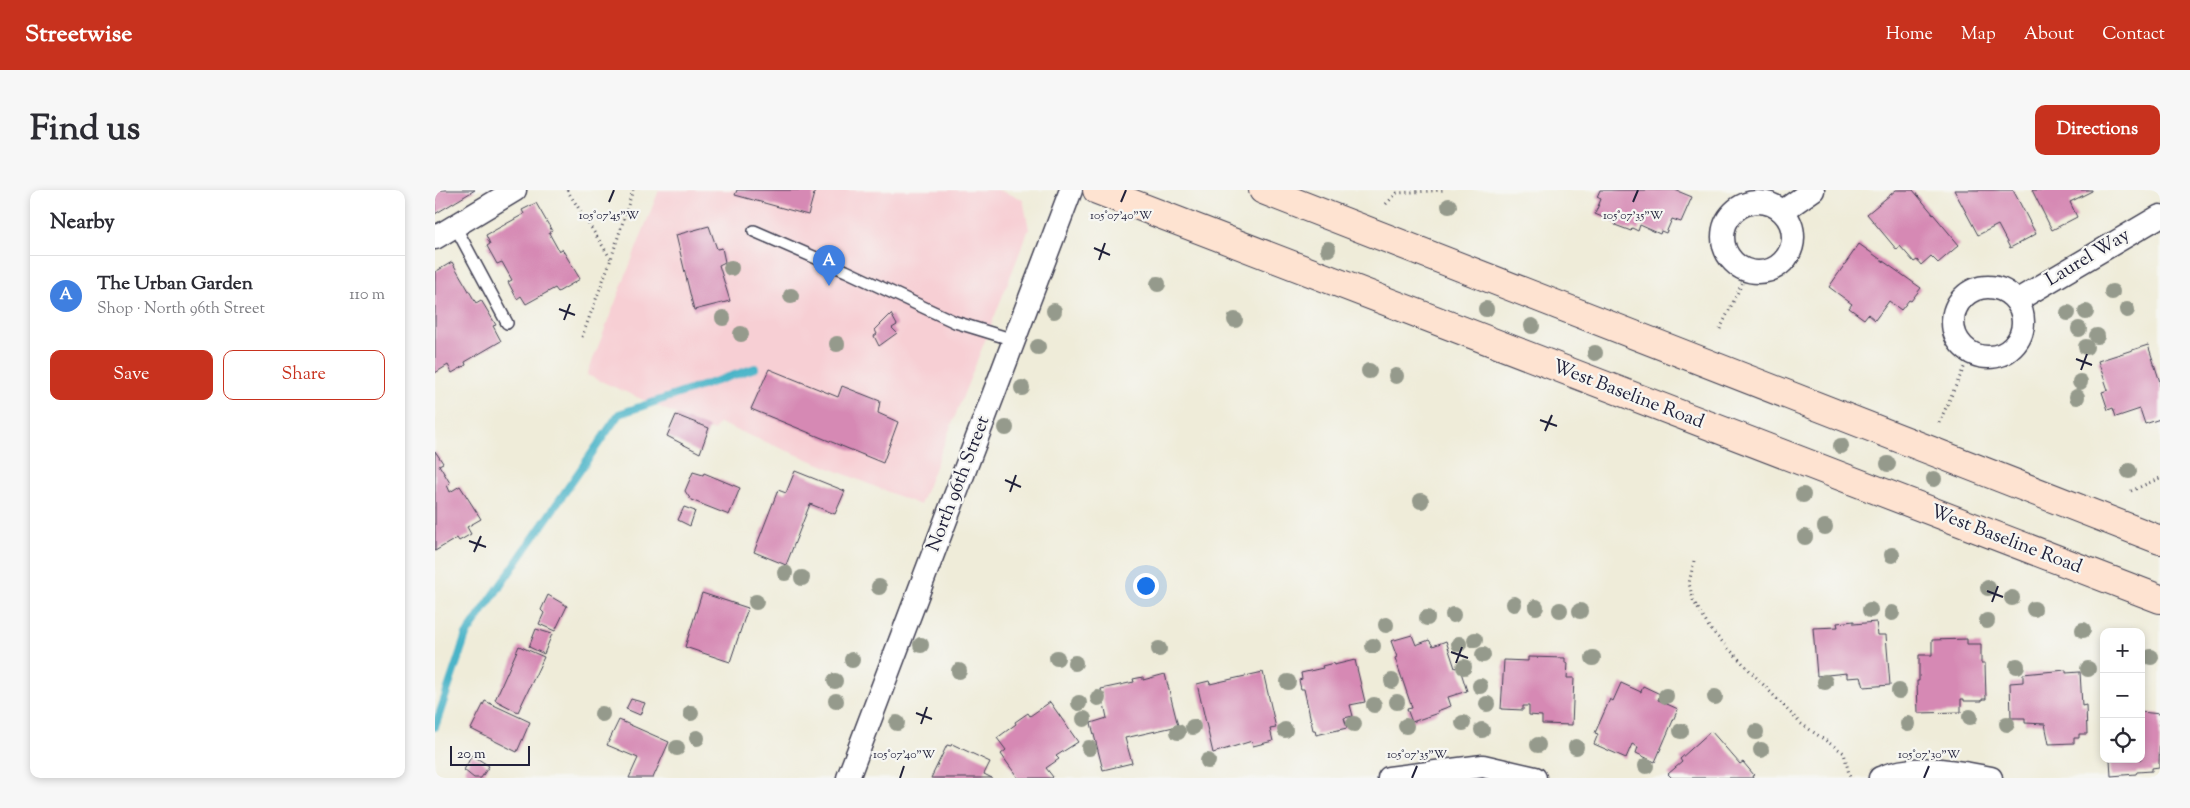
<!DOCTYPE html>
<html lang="en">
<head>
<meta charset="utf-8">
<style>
  body { margin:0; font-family:"Sorts Mill Goudy",serif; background:#f7f7f7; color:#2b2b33 }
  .controls { position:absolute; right:15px; bottom:15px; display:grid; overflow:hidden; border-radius:10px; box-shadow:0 2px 8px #0003 }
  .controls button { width:45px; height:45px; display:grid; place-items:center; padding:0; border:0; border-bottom:1px solid #e1e1e2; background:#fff; color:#2b2b33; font:25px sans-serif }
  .scale { position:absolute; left:15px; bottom:12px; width:80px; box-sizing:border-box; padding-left:5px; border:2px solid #22223b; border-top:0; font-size:14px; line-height:18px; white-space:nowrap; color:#22223b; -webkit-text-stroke:4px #f6f6f2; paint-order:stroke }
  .you { position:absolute; left:710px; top:395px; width:18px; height:18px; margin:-12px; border:4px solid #fff; border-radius:50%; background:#1a73e8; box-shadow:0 0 0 8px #1a73e833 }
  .badge { display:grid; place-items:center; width:32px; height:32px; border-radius:50%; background:#c8321e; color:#fff; font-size:16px; font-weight:700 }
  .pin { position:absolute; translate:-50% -41px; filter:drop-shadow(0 1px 2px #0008) }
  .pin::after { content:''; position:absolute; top:26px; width:18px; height:15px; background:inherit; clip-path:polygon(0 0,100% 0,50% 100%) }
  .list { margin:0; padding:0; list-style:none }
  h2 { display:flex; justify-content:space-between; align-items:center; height:65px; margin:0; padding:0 20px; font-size:21px }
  h2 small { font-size:16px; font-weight:400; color:#7c7c81 }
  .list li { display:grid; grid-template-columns:32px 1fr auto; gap:15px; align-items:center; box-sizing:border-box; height:80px; padding:0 20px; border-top:1px solid #e1e1e2 }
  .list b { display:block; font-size:19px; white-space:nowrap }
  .list p { margin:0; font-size:16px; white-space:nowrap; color:#7c7c81 }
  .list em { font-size:16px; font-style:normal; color:#7c7c81 }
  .actions { display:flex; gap:10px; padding:15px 20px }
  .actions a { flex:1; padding:11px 0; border:1px solid #c8321e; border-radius:10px; text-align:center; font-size:18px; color:#c8321e }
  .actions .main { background:#c8321e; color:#fff }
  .icon { flex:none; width:28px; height:28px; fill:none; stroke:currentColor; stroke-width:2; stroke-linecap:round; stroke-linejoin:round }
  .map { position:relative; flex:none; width:1725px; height:588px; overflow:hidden; border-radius:10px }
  header { display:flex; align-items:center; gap:30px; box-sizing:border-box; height:70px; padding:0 25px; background:#c8321e; color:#fff }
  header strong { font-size:24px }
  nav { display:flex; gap:28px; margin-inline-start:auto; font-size:18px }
  .intro { display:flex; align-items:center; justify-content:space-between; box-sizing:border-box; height:120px; padding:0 30px }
  h1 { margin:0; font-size:35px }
  .button { padding:12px 22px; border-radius:10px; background:#c8321e; color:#fff; font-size:18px; font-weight:700 }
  main { display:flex; gap:30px; padding:0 30px }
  aside { flex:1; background:#fff; border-radius:10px; box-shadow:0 2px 8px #0003 }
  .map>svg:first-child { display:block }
  .built { fill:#f7cfd4 }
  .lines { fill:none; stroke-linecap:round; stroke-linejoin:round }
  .stream { stroke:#4ab4c8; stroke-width:8 }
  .building { fill:#d689b4 }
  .lane-casing { stroke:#414053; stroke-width:14 }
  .street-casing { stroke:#414053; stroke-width:25 }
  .secondary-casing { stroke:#414053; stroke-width:30 }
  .path { stroke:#414053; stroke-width:3; stroke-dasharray:1 4; stroke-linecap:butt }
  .lane { stroke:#fff; stroke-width:11 }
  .street { stroke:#fff; stroke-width:22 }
  .secondary { stroke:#fee3d1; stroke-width:28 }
  .tree { fill:#959a8c }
  .ticks { fill:none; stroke:#22223b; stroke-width:2 }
  .labels { text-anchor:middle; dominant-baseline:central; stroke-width:4.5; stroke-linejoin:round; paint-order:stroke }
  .street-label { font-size:19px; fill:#22223b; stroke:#f6f6f2 }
  .ticks-label { font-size:12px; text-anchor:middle; fill:#22223b; stroke:#f6f6f2; stroke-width:4.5; stroke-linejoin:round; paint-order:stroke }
</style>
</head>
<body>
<header>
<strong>Streetwise</strong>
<nav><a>Home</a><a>Map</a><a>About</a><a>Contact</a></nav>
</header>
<div class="intro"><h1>Find us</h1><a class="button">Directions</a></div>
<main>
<aside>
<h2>Nearby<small></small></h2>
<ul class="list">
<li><span class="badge" style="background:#3f7fe0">A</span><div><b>The Urban Garden</b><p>Shop · North 96th Street</p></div><em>110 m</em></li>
</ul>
<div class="actions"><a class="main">Save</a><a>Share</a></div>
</aside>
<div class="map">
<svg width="1725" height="588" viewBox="0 0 1725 588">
  <rect width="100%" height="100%" fill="#f6f6f2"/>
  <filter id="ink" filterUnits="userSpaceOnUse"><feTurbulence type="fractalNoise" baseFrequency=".02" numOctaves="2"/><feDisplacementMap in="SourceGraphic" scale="10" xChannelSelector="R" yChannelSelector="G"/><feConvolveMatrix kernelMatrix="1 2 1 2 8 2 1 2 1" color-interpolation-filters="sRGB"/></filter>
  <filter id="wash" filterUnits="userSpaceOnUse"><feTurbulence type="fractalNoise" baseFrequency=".0096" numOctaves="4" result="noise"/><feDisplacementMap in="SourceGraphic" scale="20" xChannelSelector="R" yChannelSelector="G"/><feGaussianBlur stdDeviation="1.12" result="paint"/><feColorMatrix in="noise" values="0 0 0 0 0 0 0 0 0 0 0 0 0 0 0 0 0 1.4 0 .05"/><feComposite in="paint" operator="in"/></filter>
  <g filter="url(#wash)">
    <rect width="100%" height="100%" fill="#efecd9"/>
    <path class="built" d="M224,0H563L588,9L594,39L485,315L284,233L279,241L152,185Z"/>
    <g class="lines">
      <path class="stream" d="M0,537L31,445L184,224L320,178"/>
    </g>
    <g id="blocks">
      <path class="building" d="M0,0H40L0,24Z
        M302,0H380L373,25L300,5Z
        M1165,0H1240L1257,7L1246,32L1237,29L1231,43L1226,41L1225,44L1205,35L1203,41L1197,38L1196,41L1180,35L1181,33L1160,24L1166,9L1162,7Z
        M1461,0H1478L1524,55L1503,73L1496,66L1486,75L1482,70L1479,72L1465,56L1462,60L1432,24Z
        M1519,0H1578L1601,44L1575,58L1563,35L1543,45Z
        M1597,0H1657V1L1635,12L1642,27L1617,40Z
        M101,13L117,41L114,43L124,61L127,59L145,89L123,102L120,98L91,114L86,106L82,109L73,92L77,90L67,72L62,74L52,56L55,54L51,45L89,24L87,20Z
        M274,36L282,59L287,58L290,72L284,75L295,111L259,120L241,45Z
        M1424,54L1486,98L1476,111L1474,110L1466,120L1454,111L1440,130L1433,124L1429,129L1414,118L1417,114L1394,97Z
        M17,72L41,113L46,110L61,135L58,136L66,151L30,172L31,175L17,183L13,175L0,183V82Z
        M456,124L462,135L457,138L462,143L444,156L439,146L442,144L440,140Z
        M1713,155L1725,192V229L1710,234L1705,219L1681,227L1678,218L1673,220L1667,202L1673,200L1663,171Z
        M334,179L403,207L407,196L445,211L443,223L463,232L448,273L316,219Z
        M241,225L274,238L265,263L232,246Z
        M0,261L8,273L4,275L15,293L12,295L15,302L25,296L46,329L32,337L36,344L24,351L22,348L0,361Z
        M360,281L410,301L400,324L375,314L351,375L319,362L343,300L351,303Z
        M258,282L268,285L269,283L305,298L294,325L256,310L250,301Z
        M249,317L260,321L255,336L243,330Z
        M267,403L313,418L295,472L250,457Z
        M113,405L132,416L120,441L104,434L109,423L106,420Z
        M1419,431V434L1441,432L1443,445H1451L1455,495L1429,497L1426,487L1412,488V483L1382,486L1378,438L1403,437L1402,433Z
        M101,439L117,444L109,464L94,457Z
        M977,445L981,455L994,450L998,456L1011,451L1020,478L1024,476L1032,501L1013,507L1016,516L1002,521L1003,523L977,532L972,519L977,518L960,468L962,467L956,451Z
        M1532,449V454H1546V473H1550L1551,509H1547V511H1529V509H1526V522L1483,523L1482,491H1484V465H1497V450Z
        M84,456L109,467L83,522L60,510Z
        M1093,467L1130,468V473H1133L1132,488H1139L1137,535L1107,534V526L1094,525V516H1088V520L1066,519L1069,470L1093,471Z
        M920,470L930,512L915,515L918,526L909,528L912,538L881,545L880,540H878L869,499H866L864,490L867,489L866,483L888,478L887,476L899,473V475Z
        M1631,480V483L1645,482L1647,516L1651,515L1652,544H1644V548H1639V553L1614,554L1610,534L1590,533V528H1576L1575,493L1588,492V484Z
        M828,482L841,538L835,539L838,551L818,556L817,551L778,563L762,494L774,491L775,494Z
        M730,484L743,536L690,548L697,573L668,580L656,533L672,528L666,499L699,492L698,489L708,487V490Z
        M1186,493L1206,502L1208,496L1225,504L1223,510L1243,519L1220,572L1201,563L1203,557L1197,554L1191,568L1159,554L1163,544L1160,543L1175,509L1178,511Z
        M196,509L210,513L205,525L191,519Z
        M50,511L95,532L82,562L36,539Z
        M615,512L643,552L621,566L624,569L611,578L618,587L617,588H583L566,564L571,560L562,548L581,534L580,532L593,523L595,526Z
        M1706,522L1725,524L1724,577L1717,578V581L1702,582L1701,584L1676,586L1675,569H1706Z
        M184,530L234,552L218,588H194L203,568L172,555Z
        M1276,541L1305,574L1308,572L1319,585L1317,586L1318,588H1237L1233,584L1247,572L1245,569Z
        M517,554L555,572L549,584L557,588H496L512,555L516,556Z
        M37,565L54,576L46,588H39L29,580Z"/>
    </g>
  </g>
  <g filter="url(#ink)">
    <use href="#blocks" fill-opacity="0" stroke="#414053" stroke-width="1"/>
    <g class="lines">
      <defs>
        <path id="lane" d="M20,36L72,133
          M319,41L411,81L520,132L579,150"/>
        <path id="street" d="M1288 47a35 35 0 1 1 70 0a35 35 0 1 1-70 0Z
          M1348,21L1378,0
          M0,48L80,0
          M1518 132a35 35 0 1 1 70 0a35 35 0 1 1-70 0Z
          M1581,111L1725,26
          M413,588L636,0
          M954,588L1048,576L1100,588
          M1445,588C1479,573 1521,581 1556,588"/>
        <path id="secondary" d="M662,0L1725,409
          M828,0L1725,350"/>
      </defs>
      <use href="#lane" class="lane-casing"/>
      <use href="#street" class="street-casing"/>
      <use href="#secondary" class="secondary-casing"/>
      <path class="path" d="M132,0L176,69
        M951,14L962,3L1011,0
        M1285,139L1313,81
        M147,147L176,69L198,0
        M1504,233L1536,162
        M1696,301L1725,288
        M1259,371L1254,393L1258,410L1275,439L1365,533L1409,563L1415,588
        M0,588H2"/>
      <use href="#lane" class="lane"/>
      <use href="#street" class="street"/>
      <use href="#secondary" class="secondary"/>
    </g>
    <g class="tree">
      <circle cx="1014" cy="16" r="8"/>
      <circle cx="893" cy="59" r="8"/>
      <circle cx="296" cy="78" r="8"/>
      <circle cx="723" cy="94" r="8"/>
      <circle cx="1677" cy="102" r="8"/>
      <circle cx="356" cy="106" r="8"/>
      <circle cx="1051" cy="119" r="8"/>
      <circle cx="1692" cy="120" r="8"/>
      <circle cx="619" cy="121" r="8"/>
      <circle cx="1651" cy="122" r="8"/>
      <circle cx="1633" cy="123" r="8"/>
      <circle cx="288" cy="128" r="8"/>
      <circle cx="800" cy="130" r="8"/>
      <circle cx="1097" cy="136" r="8"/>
      <circle cx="1644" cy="139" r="8"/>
      <circle cx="306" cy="144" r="8"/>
      <circle cx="1662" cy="146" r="8"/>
      <circle cx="402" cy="154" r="8"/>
      <circle cx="603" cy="157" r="8"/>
      <circle cx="1651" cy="157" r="8"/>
      <circle cx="1160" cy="163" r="8"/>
      <circle cx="934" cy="181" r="8"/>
      <circle cx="961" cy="186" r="8"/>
      <circle cx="1645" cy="192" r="8"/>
      <circle cx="587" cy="198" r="8"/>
      <circle cx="1642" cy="207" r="8"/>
      <circle cx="571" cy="238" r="8"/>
      <circle cx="1406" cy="256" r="8"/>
      <circle cx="1453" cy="274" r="8"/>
      <circle cx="1694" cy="281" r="8"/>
      <circle cx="1499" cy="289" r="8"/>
      <circle cx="1368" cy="305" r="8"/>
      <circle cx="986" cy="311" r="8"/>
      <circle cx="1390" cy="337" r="8"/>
      <circle cx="1370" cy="347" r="8"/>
      <circle cx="1457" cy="365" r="8"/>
      <circle cx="350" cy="383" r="8"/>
      <circle cx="367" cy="388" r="8"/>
      <circle cx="444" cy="397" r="8"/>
      <circle cx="1553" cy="398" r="8"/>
      <circle cx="1577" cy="408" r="8"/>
      <circle cx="321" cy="412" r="8"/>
      <circle cx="1079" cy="414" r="8"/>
      <circle cx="1101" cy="417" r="8"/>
      <circle cx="1599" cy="419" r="8"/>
      <circle cx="1125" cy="420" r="8"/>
      <circle cx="1435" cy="420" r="8"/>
      <circle cx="1145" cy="421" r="8"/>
      <circle cx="1457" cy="423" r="8"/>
      <circle cx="1018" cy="425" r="8"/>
      <circle cx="992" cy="428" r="8"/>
      <circle cx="1552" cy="431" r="8"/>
      <circle cx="951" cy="435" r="8"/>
      <circle cx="1648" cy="440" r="8"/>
      <circle cx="1040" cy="450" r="8"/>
      <circle cx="1024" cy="454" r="8"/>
      <circle cx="486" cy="455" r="8"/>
      <circle cx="938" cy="456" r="8"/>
      <circle cx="724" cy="459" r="8"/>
      <circle cx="1048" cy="465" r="8"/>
      <circle cx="1716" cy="467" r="8"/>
      <circle cx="622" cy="468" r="8"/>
      <circle cx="1158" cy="468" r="8"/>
      <circle cx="417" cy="470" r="8"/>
      <circle cx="640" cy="473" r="8"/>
      <circle cx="1582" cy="476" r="8"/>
      <circle cx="1029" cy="477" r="8"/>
      <circle cx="1653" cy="479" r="8"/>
      <circle cx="524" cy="481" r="8"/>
      <circle cx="400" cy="491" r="8"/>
      <circle cx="957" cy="491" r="8"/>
      <circle cx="853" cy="492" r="8"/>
      <circle cx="1390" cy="492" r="8"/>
      <circle cx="1045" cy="496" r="8"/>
      <circle cx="1464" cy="501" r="8"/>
      <circle cx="1231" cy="506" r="8"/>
      <circle cx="1280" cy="507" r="8"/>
      <circle cx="663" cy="508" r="8"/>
      <circle cx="401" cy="511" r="8"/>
      <circle cx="962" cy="512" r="8"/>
      <circle cx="644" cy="513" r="8"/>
      <circle cx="1052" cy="514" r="8"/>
      <circle cx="939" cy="515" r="8"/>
      <circle cx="256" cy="523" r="8"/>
      <circle cx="167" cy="524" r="8"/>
      <circle cx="1535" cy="527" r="8"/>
      <circle cx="649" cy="529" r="8"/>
      <circle cx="462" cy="533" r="8"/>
      <circle cx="1028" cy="533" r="8"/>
      <circle cx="919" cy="534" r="8"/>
      <circle cx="1473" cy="534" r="8"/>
      <circle cx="1572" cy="534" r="8"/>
      <circle cx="971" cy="536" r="8"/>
      <circle cx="758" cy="537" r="8"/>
      <circle cx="850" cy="540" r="8"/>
      <circle cx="1047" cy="540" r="8"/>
      <circle cx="1246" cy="541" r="8"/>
      <circle cx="743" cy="542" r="8"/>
      <circle cx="1321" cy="542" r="8"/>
      <circle cx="262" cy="548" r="8"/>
      <circle cx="1103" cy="555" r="8"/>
      <circle cx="1141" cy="557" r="8"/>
      <circle cx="242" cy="558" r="8"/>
      <circle cx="654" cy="558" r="8"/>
      <circle cx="1326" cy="560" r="8"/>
      <circle cx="773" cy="571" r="8"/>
      <circle cx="1211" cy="576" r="8"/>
    </g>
  </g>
  <path class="ticks" d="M174,12L179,0M686,12L691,0M1198,12L1203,0M659,58L675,65M664,70L670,53M124,119L140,125M129,130L135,114M1641,169L1657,175M1646,180L1652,164M1105,230L1122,236M1110,241L1117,225M570,290L586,297M575,302L581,285M34,351L51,357M39,362L46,346M1552,401L1568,407M1557,412L1563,396M1016,462L1033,468M1021,473L1027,457M481,523L497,529M486,534L492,517M465,588L469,576M977,588L982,576M1489,588L1494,576"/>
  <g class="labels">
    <g class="street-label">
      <text transform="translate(1653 68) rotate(-31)">Laurel Way</text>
      <text transform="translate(1193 205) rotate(21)">West Baseline Road</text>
      <text transform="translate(524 294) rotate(-69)">North 96th Street</text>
      <text transform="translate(1571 350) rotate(21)">West Baseline Road</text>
    </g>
  </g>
  <g class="ticks-label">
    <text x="174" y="29">105°07'45"W</text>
    <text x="686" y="29">105°07'40"W</text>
    <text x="1198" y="29">105°07'35"W</text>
    <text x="469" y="568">105°07'40"W</text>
    <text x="982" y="568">105°07'35"W</text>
    <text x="1494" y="568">105°07'30"W</text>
  </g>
</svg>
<div class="controls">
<button>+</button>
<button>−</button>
<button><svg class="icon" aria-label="locate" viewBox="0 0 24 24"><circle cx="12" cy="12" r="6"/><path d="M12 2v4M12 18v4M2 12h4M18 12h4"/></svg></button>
</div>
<div class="scale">20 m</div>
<div class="you"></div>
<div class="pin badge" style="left:394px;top:96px;background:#3f7fe0">A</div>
</div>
</main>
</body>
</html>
